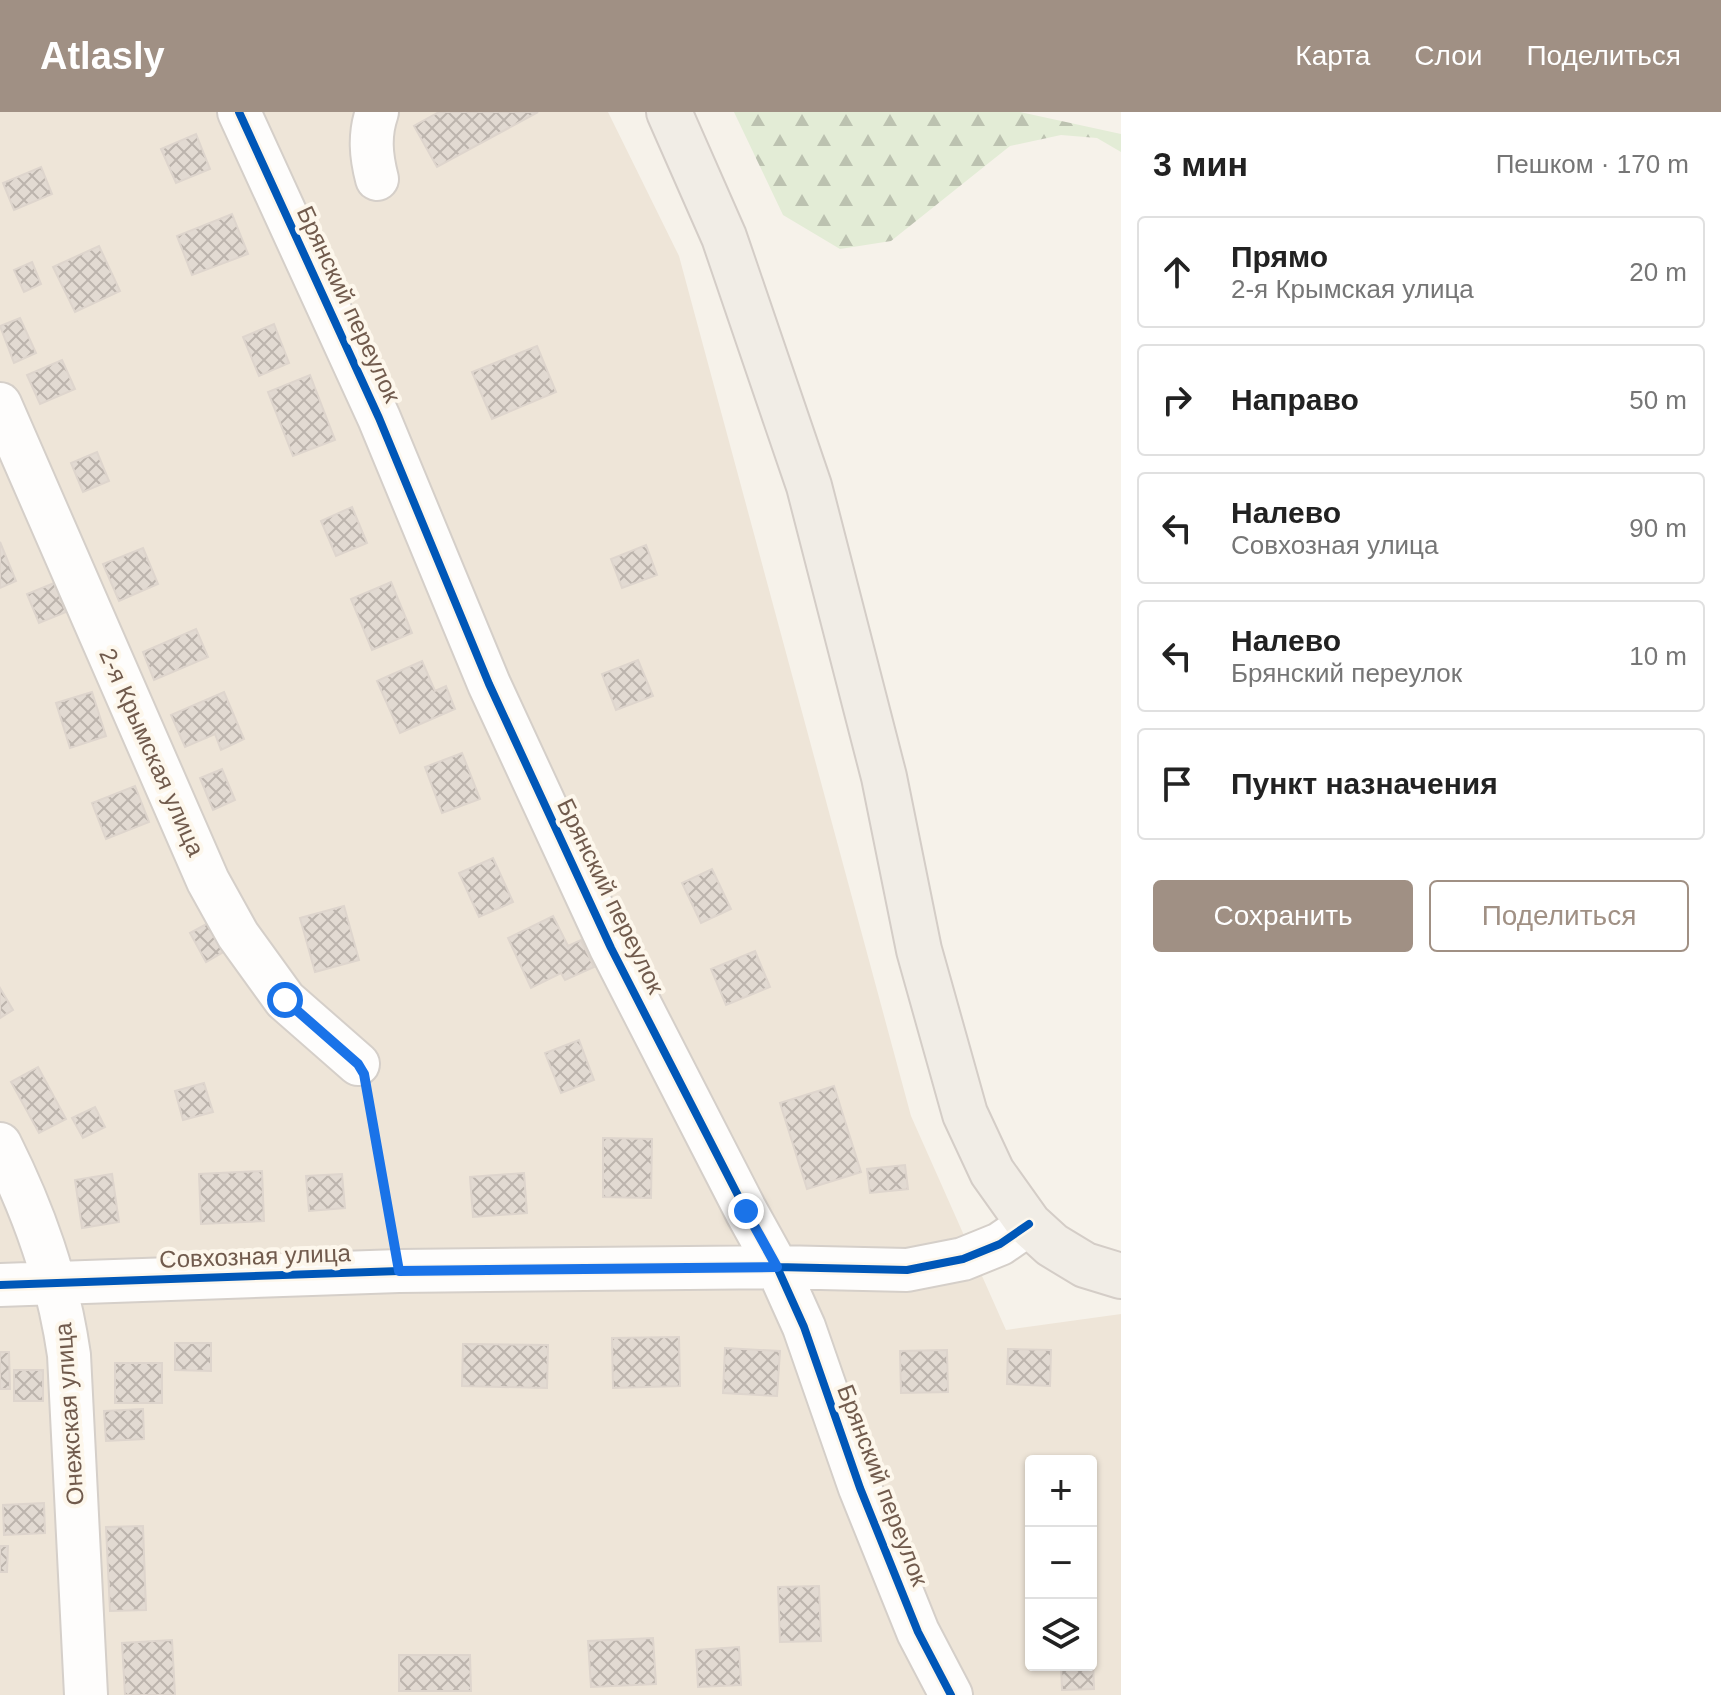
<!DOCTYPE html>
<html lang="ru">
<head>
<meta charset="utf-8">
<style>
  body { margin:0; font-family:Arial,sans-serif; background:#f6f6f6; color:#222 }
  .controls { position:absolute; right:24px; bottom:24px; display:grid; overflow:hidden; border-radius:8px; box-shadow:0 2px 6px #0004 }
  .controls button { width:72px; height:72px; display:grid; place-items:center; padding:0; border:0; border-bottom:2px solid #e0e0e0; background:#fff; color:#222; font:40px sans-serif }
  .stop { position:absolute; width:24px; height:24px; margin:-18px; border:6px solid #1a73e8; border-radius:50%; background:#fff }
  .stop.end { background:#1a73e8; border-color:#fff; box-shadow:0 2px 8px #0008 }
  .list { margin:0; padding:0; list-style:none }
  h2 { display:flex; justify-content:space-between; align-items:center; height:104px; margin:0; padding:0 32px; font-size:34px }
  h2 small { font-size:26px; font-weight:400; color:#767676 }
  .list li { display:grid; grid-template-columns:52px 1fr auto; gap:24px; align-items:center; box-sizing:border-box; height:112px; margin:0 16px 16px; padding:0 16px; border:2px solid #e0e0e0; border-radius:8px }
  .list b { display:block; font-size:30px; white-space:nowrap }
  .list p { margin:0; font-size:26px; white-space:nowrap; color:#767676 }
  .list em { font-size:26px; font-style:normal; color:#767676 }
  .actions { display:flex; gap:16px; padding:24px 32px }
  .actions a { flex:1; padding:18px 0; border:2px solid #a09084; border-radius:8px; text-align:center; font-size:28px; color:#a09084 }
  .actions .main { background:#a09084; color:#fff }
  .icon { flex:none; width:44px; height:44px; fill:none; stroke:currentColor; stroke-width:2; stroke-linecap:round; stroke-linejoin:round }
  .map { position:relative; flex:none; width:1121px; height:1583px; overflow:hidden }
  header { display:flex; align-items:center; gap:48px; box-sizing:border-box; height:112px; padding:0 40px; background:#a09084; color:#fff }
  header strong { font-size:38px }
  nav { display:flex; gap:44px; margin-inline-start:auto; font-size:28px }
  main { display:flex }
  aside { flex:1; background:#fff }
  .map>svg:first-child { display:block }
  .residential { fill:#eee5d8; fill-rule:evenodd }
  .forest { fill:url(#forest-firs) }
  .building { fill:url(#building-cross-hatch); stroke:#ded5cd; stroke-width:2 }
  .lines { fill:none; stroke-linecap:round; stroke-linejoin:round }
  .minor-casing { stroke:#d5cfc9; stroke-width:46 }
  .major-casing { stroke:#d4cdc7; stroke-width:48 }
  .path { stroke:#d7d0cb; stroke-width:5; stroke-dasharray:2 6; stroke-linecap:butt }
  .minor { stroke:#fefdfc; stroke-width:42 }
  .major { stroke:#f1ede6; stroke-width:44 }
  .cycleway-casing { stroke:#fdf7ec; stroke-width:13 }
  .cycleway { stroke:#0057b8; stroke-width:8 }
  .route { stroke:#1a73e8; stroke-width:10 }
  .labels { text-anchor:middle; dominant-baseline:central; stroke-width:8; stroke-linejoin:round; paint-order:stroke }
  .street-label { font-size:24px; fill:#715b4d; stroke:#fdf7ec }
</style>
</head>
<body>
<header>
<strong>Atlasly</strong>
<nav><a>Карта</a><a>Слои</a><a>Поделиться</a></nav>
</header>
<main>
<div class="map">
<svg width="1121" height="1583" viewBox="0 0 1121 1583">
  <defs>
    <pattern id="forest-firs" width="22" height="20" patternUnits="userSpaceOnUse" patternTransform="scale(2)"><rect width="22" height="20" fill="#e3ecd6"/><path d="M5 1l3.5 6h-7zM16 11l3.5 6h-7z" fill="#bcc2b0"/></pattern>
    <pattern id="building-cross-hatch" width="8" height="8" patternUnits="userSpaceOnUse" patternTransform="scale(2)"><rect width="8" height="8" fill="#e2dad2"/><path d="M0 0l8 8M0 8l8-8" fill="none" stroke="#bcb4ad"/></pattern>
  </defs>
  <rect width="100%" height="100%" fill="#f6f2ea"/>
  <path class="residential" d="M0,0H608L679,144L911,1004L1006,1218L1121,1202V1583H0ZM1031,1349H1091V1553H1031Z"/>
  <path class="forest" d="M734,0H1020L1121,22V40L1097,26L1061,23L1010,34L891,129L840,137L783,103Z"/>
  <path class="building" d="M439,0H538L437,55L414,14Z
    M196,22L210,57L176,71L161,37Z
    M41,55L52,82L14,98L3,71Z
    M232,102L248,142L192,163L177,124Z
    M99,134L120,179L75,200L53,155Z
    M32,150L41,172L24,180L14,158Z
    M20,206L36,241L14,251L0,214Z
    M274,212L289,251L259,264L243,225Z
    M537,234L556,280L492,307L472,260Z
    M62,248L75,277L40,292L27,263Z
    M310,263L335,328L293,344L268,280Z
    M97,340L109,369L83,380L71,351Z
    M352,395L367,431L336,444L321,409Z
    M0,430L16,469L0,476Z
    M646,433L657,463L622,476L611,447Z
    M143,436L158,472L119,489L103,452Z
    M391,470L412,521L372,538L351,487Z
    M54,471L66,500L39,511L27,482Z
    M196,517L208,545L154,568L143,540Z
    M638,548L653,584L616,598L602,562Z
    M422,549L435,579L446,574L455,597L400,621L377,569Z
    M92,580L106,624L70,636L56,591Z
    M224,580L244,627L221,638L215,622L185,635L171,603Z
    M462,641L480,687L442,701L425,655Z
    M222,657L235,688L213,698L200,666Z
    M135,674L149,710L106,727L92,691Z
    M493,746L513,790L479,805L459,761Z
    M712,757L731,797L701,811L682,771Z
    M344,794L359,848L315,860L300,806Z
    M553,804L568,834L581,828L594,855L565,868L561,861L531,876L508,826Z
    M210,810L225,839L206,850L190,821Z
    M755,839L770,875L726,893L711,857Z
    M0,876L13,898L0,906Z
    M579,928L594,968L561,981L545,941Z
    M38,955L66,1007L39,1021L11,970Z
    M204,971L213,1000L183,1008L175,979Z
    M834,974L861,1060L807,1077L780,991Z
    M95,995L105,1015L83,1026L72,1006Z
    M603,1026L652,1027L651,1086L603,1085Z
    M905,1053L908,1077L870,1081L867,1057Z
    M262,1059L264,1109L201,1112L199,1062Z
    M524,1061L527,1101L473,1105L470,1065Z
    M112,1062L119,1110L82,1116L75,1068Z
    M342,1062L345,1096L309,1099L306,1064Z
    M679,1225L680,1274L613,1276L612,1226Z
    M175,1231H211V1259L175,1258Z
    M463,1232L548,1233L547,1276L462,1274Z
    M725,1236L780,1239L777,1284L723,1281Z
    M1008,1237L1051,1238L1050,1274L1007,1272Z
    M947,1238L948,1280L901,1281L900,1239Z
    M0,1240H9L10,1277H0Z
    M115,1251H162V1291H115Z
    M14,1258H43V1289H14Z
    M143,1297L144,1327L106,1329L104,1299Z
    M44,1391L45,1421L4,1423L3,1393Z
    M143,1414L146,1498L110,1499L106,1415Z
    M0,1434H8L7,1460H0Z
    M819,1474L821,1529L780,1530L778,1475Z
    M1092,1519L1094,1577L1062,1578L1061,1553H1091Z
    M653,1526L656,1572L591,1575L588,1529Z
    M172,1528L175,1583H125L122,1531Z
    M739,1535L741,1573L698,1575L696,1538Z
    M399,1543H470L471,1579H399Z"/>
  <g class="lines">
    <defs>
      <path id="minor" d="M239,0L379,306L489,572L611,836L746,1099L777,1155L804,1215L860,1376L918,1520L951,1583
        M377,67C371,44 369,23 377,0
        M0,292L208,769L238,823L285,888L358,952
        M0,1032C34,1100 58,1167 69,1243L86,1583
        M0,1173L399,1159L777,1155L907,1158L963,1147L1000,1132L1029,1112"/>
      <path id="major" d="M669,0L724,125L809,374L884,665L919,838L965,1002L992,1060L1029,1112L1052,1133L1085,1153L1121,1164"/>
    </defs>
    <use href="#minor" class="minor-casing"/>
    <use href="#major" class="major-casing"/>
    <path class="path" d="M368,983L393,1127"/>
    <use href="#minor" class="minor"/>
    <use href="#major" class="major"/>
    <defs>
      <path id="cycleway" d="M239,0L379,306L489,572L611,836L746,1099L777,1155L804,1215L860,1376L918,1520L951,1583
        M0,1173L399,1159L777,1155L907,1158L963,1147L1000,1132L1029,1112"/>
    </defs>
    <use href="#cycleway" class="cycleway-casing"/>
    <use href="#cycleway" class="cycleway"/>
  </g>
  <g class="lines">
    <path class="route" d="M285,888L358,952L364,962L399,1159L777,1155L746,1099"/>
  </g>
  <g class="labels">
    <g class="street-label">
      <text transform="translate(349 192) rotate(65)">Брянский переулок</text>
      <text transform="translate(152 640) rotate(66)">2-я Крымская улица</text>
      <text transform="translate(611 784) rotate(64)">Брянский переулок</text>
      <text transform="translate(255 1144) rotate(-2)">Совхозная улица</text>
      <text transform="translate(69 1302) rotate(-94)">Онежская улица</text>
      <text transform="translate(883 1373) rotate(69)">Брянский переулок</text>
    </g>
  </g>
</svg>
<div class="controls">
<button>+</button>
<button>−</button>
<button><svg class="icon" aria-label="layers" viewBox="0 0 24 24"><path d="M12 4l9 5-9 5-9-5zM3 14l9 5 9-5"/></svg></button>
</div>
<div class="stop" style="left:285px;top:888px"></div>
<div class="stop end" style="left:746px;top:1099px"></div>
</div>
<aside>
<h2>3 мин<small>Пешком · 170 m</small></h2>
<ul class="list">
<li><svg class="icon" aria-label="ahead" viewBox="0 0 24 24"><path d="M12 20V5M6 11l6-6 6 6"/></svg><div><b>Прямо</b><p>2-я Крымская улица</p></div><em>20 m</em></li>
<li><svg class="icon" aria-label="right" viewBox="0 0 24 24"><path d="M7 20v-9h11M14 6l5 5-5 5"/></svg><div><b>Направо</b></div><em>50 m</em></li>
<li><svg class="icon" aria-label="left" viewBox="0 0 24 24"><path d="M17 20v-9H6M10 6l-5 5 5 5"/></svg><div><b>Налево</b><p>Совхозная улица</p></div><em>90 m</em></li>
<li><svg class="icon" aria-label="left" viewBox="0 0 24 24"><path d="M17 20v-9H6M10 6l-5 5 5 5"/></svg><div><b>Налево</b><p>Брянский переулок</p></div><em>10 m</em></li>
<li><svg class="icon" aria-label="arrive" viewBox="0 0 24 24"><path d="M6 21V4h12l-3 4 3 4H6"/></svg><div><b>Пункт назначения</b></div></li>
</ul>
<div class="actions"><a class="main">Сохранить</a><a>Поделиться</a></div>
</aside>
</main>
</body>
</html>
